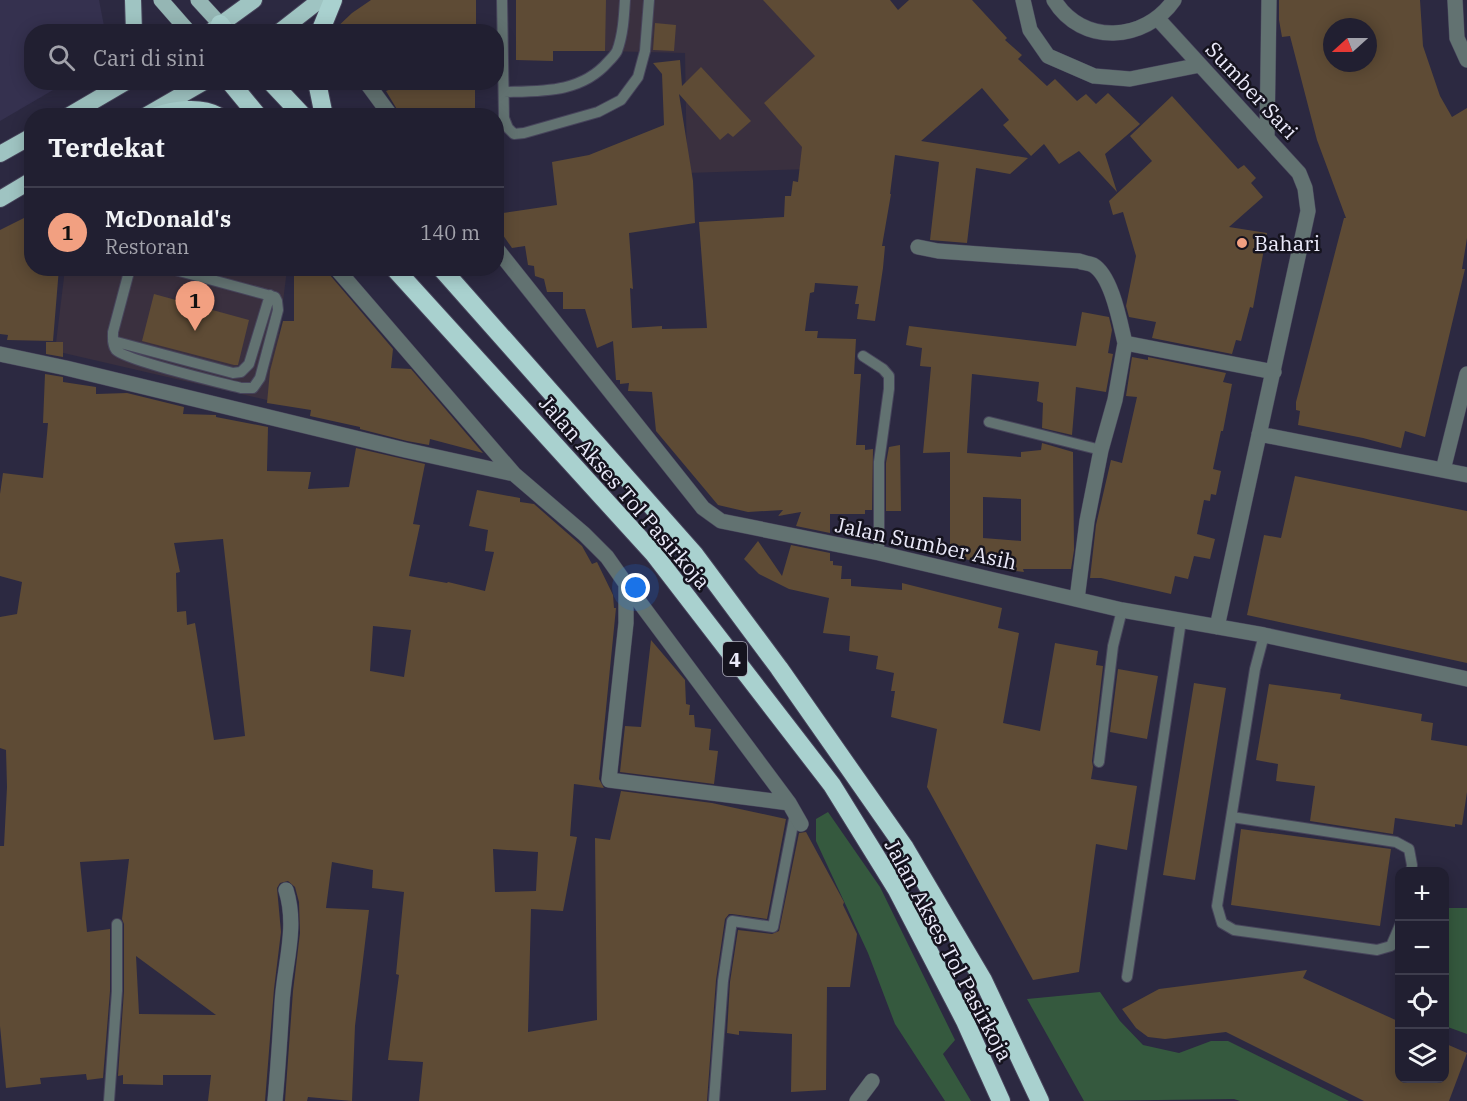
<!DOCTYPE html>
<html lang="id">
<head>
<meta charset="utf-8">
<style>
  body { margin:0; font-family:"IBM Plex Serif",serif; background:#292739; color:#f1f3f6 }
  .controls { position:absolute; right:18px; bottom:18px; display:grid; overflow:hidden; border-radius:12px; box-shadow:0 3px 15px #0003 }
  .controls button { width:54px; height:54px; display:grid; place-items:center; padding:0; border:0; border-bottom:2px solid #3e3d4d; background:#211f31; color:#f1f3f6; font:30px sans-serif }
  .compass { position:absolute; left:1323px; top:18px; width:54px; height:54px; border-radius:50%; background:#211f31; box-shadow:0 3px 15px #0003; rotate:249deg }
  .you { position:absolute; left:636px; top:588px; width:21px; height:21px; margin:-15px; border:4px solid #fff; border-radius:50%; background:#1a73e8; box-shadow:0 0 0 9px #1a73e833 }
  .badge { display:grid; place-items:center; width:39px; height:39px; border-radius:50%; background:#f2a081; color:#111; font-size:20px; font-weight:700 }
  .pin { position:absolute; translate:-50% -50px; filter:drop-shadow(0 2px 3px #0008) }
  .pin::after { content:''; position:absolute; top:32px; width:21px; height:18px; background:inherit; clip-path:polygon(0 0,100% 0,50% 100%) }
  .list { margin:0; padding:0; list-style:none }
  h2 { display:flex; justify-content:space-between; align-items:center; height:78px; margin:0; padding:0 24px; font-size:26px }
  h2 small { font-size:20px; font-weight:400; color:#a2a2ab }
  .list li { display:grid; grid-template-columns:39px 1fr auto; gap:18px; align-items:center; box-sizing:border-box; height:90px; padding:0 24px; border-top:2px solid #3e3d4d }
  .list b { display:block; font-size:22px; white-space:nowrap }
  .list p { margin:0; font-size:20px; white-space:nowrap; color:#a2a2ab }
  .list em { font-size:20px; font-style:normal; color:#a2a2ab }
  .icon { flex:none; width:33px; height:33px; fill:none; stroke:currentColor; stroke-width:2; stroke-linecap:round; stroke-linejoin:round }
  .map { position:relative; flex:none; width:1467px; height:1101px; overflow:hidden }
  .search { position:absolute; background:#211f31; box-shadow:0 3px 15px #0003; left:24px; top:24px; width:480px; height:66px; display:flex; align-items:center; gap:15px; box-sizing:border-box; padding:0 21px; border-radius:24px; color:#a2a2ab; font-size:22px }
  .panel { position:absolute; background:#211f31; box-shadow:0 3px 15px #0003; left:24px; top:108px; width:480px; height:168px; border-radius:24px }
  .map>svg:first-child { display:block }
  .commercial { fill:#3a303f }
  .built { fill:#35314f }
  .green { fill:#35593e }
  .building { fill:#5e4b35; fill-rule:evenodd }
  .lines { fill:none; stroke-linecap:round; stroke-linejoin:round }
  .service-casing { stroke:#47445b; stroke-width:12 }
  .minor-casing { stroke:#47445b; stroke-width:16 }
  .primary-casing { stroke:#47445b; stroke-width:16 }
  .trunk-casing { stroke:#47445b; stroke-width:18 }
  .motorway-casing { stroke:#47445b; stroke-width:20 }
  .service { stroke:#627271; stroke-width:10 }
  .minor { stroke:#627271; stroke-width:15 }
  .primary { stroke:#95b6b4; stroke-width:15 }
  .trunk { stroke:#9fc4c2; stroke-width:16 }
  .motorway { stroke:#a9d1cf; stroke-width:18 }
  .poi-dot { fill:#f2a081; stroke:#15131e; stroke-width:2 }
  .labels { text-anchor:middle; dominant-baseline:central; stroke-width:5; stroke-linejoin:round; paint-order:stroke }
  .shield { fill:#15131e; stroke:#abaab8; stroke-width:1.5 }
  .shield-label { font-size:20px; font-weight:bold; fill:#ebeafa }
  .street-label { font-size:21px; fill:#ebeafa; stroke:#15131e }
  .poi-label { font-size:21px; fill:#ebeafa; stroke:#15131e; text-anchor:start }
</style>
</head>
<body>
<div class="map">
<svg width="1467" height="1101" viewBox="0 0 1467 1101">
  <rect width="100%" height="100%" fill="#2c2941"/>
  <path class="commercial" d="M605,0H874L876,167L687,173L685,53L603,51Z
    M65,269H287L271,401L55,351Z"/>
  <path class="built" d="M0,0H99L105,31L32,32V82L65,83L0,121Z"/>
  <path class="green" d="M828,812L880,887L955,1040L943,1054L971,1101H945L895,1024L868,953L816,841V819Z
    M1445,908H1467V1034L1445,1026Z
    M1100,992L1120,1021L1143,1045L1179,1053L1211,1041H1228L1349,1101H1240L1234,1099L1084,1101L1027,999Z"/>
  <path class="building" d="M371,0H476V32H332L352,13Z
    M516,0H606L605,51H553V61L516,60Z
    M763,0H890L898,10L909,0H972L1007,38L1005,40L1022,55L1018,59L1047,86L1055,79L1077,101L1086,94L1096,104L1108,93L1140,124L1105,154L1117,192L1079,151L1059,164L1044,144L1031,156L1003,125L1009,120L982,88L921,141L1028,158L1010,174L976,168L967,243L930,240L939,162L895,155L890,194H891L882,246H885L883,268L875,321L857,319L859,304H855L858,286L815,283L814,292L810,293L805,331H818L817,338L856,339L854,374H861L856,445H865V450L873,449L872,510H865V514H830V533L796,526L801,512L778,516L783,510L748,512L718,505L656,431L652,392L628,391L629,383L620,384V380H616L613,341L597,348L585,309H563V292H547L544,279L535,276L534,266L528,265L525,246L512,248L496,225V214L557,205L552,162L589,155L664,125L662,74L653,63L680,60L682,86L701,67L751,121L733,137L728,133L720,140L679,94L693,181L695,223L629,233L633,289L630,288L632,328L662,326V329L707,328L699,222L784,217L785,196H791L793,181L798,182L802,147L764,103L815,56Z
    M1279,0H1420L1423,46L1440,96L1452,117L1467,108V238L1462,269H1465L1425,437L1405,431L1401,448L1363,438L1298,425L1300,411L1296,410V402L1344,218H1346L1317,140L1290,36L1282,37L1279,20ZM1332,27H1368V63H1332Z
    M655,23L676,25L674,51L653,50Z
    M395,82H475V116H401L386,91L396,87Z
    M1172,96L1238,169L1244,165L1256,178L1251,183L1263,197L1229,227L1267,233L1253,308L1250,307L1241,341L1236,340L1232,354L1152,338L1156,322L1129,317L1126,306L1136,256L1123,212L1113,215L1109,201L1152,161L1130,136Z
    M32,214V268H59L53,341L7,340L8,335L0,334V230Z
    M294,268H326L329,274L393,349L391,368L411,369L483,453L430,439L429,445L407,441L360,429V427L310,416L311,410L267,403L270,371L283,321H294Z
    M154,294L249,320L238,365H234L142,341Z
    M1082,312L1109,317L1112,330L1108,353L1113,354L1106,392L1076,387L1072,435L1042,428L1043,403L1037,401L1039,382L972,374L967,453L1021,457V452L1041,450L1042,443L1073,452L1074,550L1071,569H1023L1024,572L1007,570L950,555V452L923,453L931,367L920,366L922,348L906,345L909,326L1076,346ZM983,497L1021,499V541L983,538Z
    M46,342H63V357L46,354Z
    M1132,357L1148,360V357L1226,373L1223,382L1232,384L1223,431H1221L1213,469L1221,471L1216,495L1211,494L1210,501L1204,500L1197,534L1215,539L1210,559L1194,556L1188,579L1175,576L1171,594L1101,578H1090L1096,525L1111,460L1122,463L1137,397L1126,396Z
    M45,374L63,377V382L96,387V394L127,393L184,407L183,414L216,415V417L268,427L267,471L311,472L308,489L349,487L356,448L425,464L413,524L420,525L409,576L447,583L448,582L485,591L494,552L485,551L488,530L469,526L477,490L520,498V502L534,504L582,546L592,564L597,562L613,595L614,608H616L599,779L604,788L574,784L570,836L577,837L563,911L531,909L528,1032L597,1020L595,838L610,840L621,791L712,803L786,819L767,919L732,914H729L725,919L716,980L707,1101H419L423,1062L388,1060L399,975L396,974L404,892L372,888L373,870L332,862L326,908L369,910L355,1026L352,1101L308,1097L307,1101H285L293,991L300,933L299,902L295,887L288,881L280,883L277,888L281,932L274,989L265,1101H208L211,1075H163V1085L123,1084V1075L118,1076L124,991V924L122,919L129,859L80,862L87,932L110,929V991L103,1078L87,1080L86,1074L40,1078L41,1084L6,1088L0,1026V846H4L7,787L6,750L0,748V617L17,614L22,582L0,576V494L3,473L43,478L48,423H43ZM223,539L245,736L214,740L195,623L187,625L186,611L177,612L176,573L180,572L174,543ZM373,626L411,630L404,677L370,671ZM493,849L538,852L536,891L495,892ZM136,956L216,1015L139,1014Z
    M900,445L901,511H886V463L889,447Z
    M1295,476L1467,511V663L1247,615L1264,535L1281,538Z
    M758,541L782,576L791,545L830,553V561H833V565L842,566L841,579H851V586L902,590V583L1002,608L998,628L1019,633L1003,723L1040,731L1055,643L1098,651L1096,665L1103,666L1092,761L1093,767L1091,779L1137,786L1127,850L1096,844L1079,972L1033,980L927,787L937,729L891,717L895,691H891L894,673L876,669L878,656L849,651L850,636L823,633L829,598L789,589L759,574L744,559Z
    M651,640L685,680L686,704L690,705L689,715H694L695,727L711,729L709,750L718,751L714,784L620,772L625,726L641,727Z
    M1118,669L1158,676L1147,739L1110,732Z
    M1194,683L1226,688L1195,880L1163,875Z
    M1269,684L1341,694L1340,699L1422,714L1421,721L1433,723L1431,740L1467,746V792L1462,825L1455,824V827L1395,818L1393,834L1310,821L1315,786L1276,781L1278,764L1256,760Z
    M1241,829L1391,849L1380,926L1231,905Z
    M806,832L844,902L843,905L857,934L850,987H827L826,1090L791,1092L792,1034L739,1031V1035L727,1033L730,982L738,930L772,934L779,931L799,833Z
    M1307,970L1303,978L1400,1022V1078H1444V1043L1467,1053L1449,1101H1364L1226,1032L1165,1039L1148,1037L1136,1028L1122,1009L1159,989Z"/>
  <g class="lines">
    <defs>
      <path id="service" d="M502,0L504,118L508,128L514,134L524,133L598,112L621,100L638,77L645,51L649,0
        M504,92C542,91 581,93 608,62C611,59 615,55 617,51C623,35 624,17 625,0
        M130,268L113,332C113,338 112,345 116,350C125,360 222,383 241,388H253L260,378L278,310L277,301L275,297L168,268
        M113,341L233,373L241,372L249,364L270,295
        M863,356L883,369L889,376V389L879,462V553
        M989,422L1101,450
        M1264,635L1255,669L1217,906L1222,923L1234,930L1377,950L1391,946L1400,925
        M1099,762L1113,646L1122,610
        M1232,817L1396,842L1409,849L1412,865L1411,872
        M1127,977L1181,621
        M109,1101L117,991V924
        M714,1101L723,981L732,921L773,927L795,814"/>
      <path id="minor" d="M1023,0L1030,30L1048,56L1094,76L1130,79L1200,65
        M1054,0C1082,46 1145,42 1174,0
        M1455,0L1457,38L1467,60
        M1158,19L1299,173L1305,188L1308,211L1217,627
        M366,82L391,116
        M1267,137L1269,0
        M918,247L938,251L1079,261C1083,263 1089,263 1093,265C1112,276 1120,323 1125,343
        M496,248L703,508L721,521L879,553L1122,610L1264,635L1467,679
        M336,268L514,474
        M0,354L66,368L405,450L514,474L584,534L607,557L626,584V623L609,780L789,803
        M1259,434L1467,475
        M1443,470L1467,374
        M626,584L789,803L801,824
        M1077,599L1087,521L1101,450L1115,400L1125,343L1274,372
        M275,1101C278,1069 280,1036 282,1004C284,965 298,928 286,890
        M857,1101L872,1081"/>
      <path id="primary" d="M161,0L189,32
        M198,0L220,24"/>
      <path id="trunk" d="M133,0L134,32
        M210,32L254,0
        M279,32L320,0
        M68,116L126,82
        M145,116L204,82
        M0,154L32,136
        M0,199L32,180"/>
      <path id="motorway" d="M220,24L226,32
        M320,32L333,0
        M230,82L258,116
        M271,82L303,116
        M317,82L324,116
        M156,116C174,110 200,106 218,116
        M394,268L654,554L832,785L897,890L965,1021L1001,1101
        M441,268L695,555L779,668L905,848L983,980L1040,1101"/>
    </defs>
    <use href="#service" class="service-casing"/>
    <use href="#minor" class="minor-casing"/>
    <use href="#primary" class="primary-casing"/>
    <use href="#trunk" class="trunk-casing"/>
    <use href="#motorway" class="motorway-casing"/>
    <use href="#service" class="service"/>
    <use href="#minor" class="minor"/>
    <use href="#primary" class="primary"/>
    <use href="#trunk" class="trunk"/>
    <use href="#motorway" class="motorway"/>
  </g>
  <circle class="poi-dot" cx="1242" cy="243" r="6"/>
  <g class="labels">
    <rect class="shield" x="723" y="642" width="24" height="34" rx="4.5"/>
    <g class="shield-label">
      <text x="735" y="659">4</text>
    </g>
    <g class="street-label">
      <text transform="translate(1252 90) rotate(47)">Sumber Sari</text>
      <text transform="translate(625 492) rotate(49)">Jalan Akses Tol Pasirkoja</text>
      <text transform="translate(926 543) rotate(12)">Jalan Sumber Asih</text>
      <text transform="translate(949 950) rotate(62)">Jalan Akses Tol Pasirkoja</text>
    </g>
    <g class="poi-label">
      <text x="1254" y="243">Bahari</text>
    </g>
  </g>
</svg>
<div class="controls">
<button>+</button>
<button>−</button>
<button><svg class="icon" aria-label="locate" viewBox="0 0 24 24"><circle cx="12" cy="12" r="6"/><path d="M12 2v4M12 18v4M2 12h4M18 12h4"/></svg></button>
<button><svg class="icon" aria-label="layers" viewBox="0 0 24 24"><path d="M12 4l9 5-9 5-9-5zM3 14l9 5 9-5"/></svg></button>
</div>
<svg class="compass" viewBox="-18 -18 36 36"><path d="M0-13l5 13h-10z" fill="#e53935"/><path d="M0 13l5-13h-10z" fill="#a2a2ab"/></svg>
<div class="you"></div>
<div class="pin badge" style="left:195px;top:331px">1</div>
<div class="search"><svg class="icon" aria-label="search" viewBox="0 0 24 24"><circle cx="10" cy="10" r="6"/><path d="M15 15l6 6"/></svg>Cari di sini</div>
<section class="panel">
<h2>Terdekat<small></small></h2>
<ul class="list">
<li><span class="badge">1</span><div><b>McDonald's</b><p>Restoran</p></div><em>140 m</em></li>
</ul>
</section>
</div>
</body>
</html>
